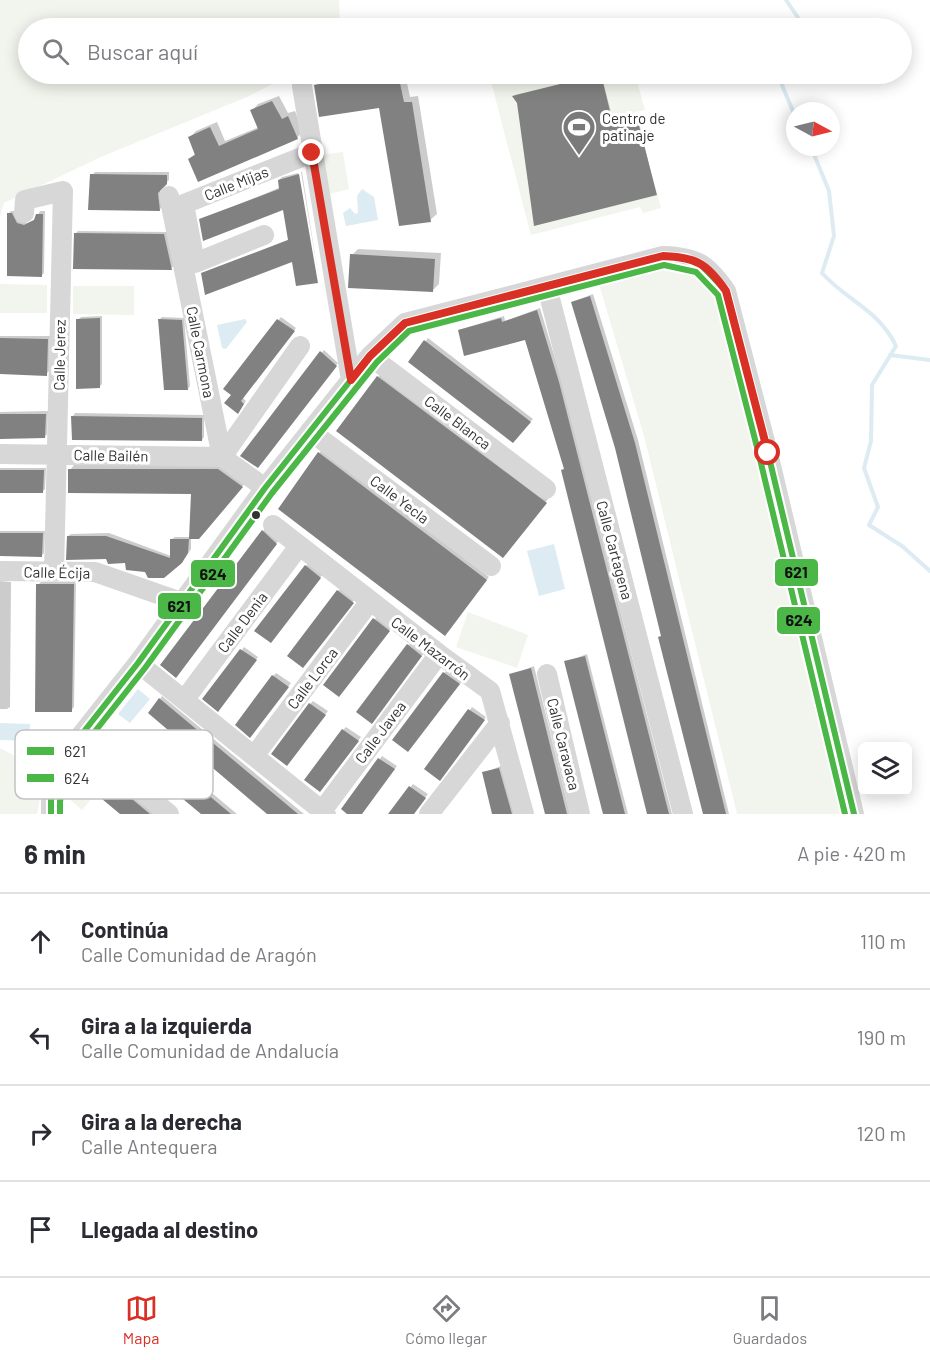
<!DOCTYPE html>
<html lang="es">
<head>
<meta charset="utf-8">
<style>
  body { margin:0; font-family:Barlow,sans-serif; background:#f7f7f7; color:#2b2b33 }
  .controls { position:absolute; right:18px; bottom:18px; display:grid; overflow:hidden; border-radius:9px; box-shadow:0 3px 15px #0003 }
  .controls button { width:54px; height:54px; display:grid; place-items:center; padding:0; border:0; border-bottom:2px solid #e1e1e2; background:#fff; color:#2b2b33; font:30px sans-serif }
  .compass { position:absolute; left:786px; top:102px; width:54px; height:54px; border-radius:50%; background:#fff; box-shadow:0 3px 15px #0003; rotate:97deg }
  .stop { position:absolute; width:18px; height:18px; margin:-14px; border:4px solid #d93025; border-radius:50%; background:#fff }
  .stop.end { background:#d93025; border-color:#fff; box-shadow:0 2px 6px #0008 }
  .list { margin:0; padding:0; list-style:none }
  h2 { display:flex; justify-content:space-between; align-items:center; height:78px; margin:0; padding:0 24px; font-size:26px }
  h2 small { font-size:20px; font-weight:400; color:#7c7c81 }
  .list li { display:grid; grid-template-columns:39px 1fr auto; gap:18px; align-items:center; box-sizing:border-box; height:96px; padding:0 24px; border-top:2px solid #e1e1e2 }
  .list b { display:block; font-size:22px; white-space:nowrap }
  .list p { margin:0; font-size:20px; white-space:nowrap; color:#7c7c81 }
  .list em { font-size:20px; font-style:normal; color:#7c7c81 }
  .icon { flex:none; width:33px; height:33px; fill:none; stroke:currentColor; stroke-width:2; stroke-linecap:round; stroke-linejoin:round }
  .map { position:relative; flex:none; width:930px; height:814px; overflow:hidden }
  .search { position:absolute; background:#fff; box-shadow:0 3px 15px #0003; left:18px; right:18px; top:18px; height:66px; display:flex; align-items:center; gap:15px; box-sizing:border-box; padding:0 21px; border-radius:33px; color:#7c7c81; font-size:22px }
  .sheet { height:462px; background:#fff }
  nav { display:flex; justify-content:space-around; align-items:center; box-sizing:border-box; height:84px; border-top:2px solid #e1e1e2; background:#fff; font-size:16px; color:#7c7c81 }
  nav a { display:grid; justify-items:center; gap:3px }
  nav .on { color:#d93025 }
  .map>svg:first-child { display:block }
  .green { fill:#f1f5ed }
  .water { fill:#ddebf3 }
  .shadow { fill:#0003 }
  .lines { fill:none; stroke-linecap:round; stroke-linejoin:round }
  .stream { stroke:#ddebf3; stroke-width:4 }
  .building { fill:#818181 }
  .minor { stroke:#d7d7d7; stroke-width:20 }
  .bus-1-casing { stroke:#fff; stroke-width:10 }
  .bus-2-casing { stroke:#fff; stroke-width:10 }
  .bus-1 { stroke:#4ab747; stroke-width:6 }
  .bus-2 { stroke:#4ab747; stroke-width:6 }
  .route { stroke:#d93025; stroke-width:8 }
  .bus-dot { fill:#333; stroke:#fff; stroke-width:2 }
  .labels { text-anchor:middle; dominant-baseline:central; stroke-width:6; stroke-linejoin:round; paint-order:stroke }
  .poi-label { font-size:15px; fill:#333; stroke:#fff; text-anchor:start }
  .street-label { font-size:15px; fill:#333; stroke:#fff }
  .key { fill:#fff; stroke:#c2c2c2; stroke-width:1.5 }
  .key-label { font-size:16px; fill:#333 }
  .line-badge { stroke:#fff; stroke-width:2 }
  .pale-badge-label { font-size:16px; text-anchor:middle; font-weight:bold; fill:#111 }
</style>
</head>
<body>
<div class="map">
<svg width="930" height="814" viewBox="0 0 930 814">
  <rect width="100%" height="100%" fill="#fff"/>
  <path class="green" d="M0,0H339L340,28H28V74H292L247,97L103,156L4,203L0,217Z
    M489,74H635L645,110L635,112L661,208L643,213L640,207L531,235Z
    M343,152L349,189L329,194L322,155Z
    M674,263L697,269L714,290L846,814H737L644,436L599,284Z
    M0,284L47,285V313H0Z
    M73,286H134V315L73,314Z
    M468,612L528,635L517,668L456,647Z
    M0,748L45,772L37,814H0Z
    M93,766L108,779L82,810L67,797Z"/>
  <path class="water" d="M362,189L374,197L378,220L346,226L343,213L350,208L355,214L358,213L357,196Z
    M245,319L247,322L226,349L222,348L217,325Z
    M554,544L565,589L539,596L527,551Z
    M138,689L150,699L130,723L118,714Z
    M0,723L30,724L29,741L0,740Z"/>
  <path class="shadow" d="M354,74H405L410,97L418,96L437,214L430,220L380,106L316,85L322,79Z
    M601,74L614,124L638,118L656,194L518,102L515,95Z
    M279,96L288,113L295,111L303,131L297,138L189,159L196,153L190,137L196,131L217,122L225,141L259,127L252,111L258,104Z
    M95,172H169V180L160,189L162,207L159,210L92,175Z
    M301,172H302L319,280Z
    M298,173L316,281L293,259L203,274L290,239L284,208L201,220L281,187L279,180L282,177Z
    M11,211H15L19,220L27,223L36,219L40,211H45L44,273L42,275L8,214Z
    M78,231L167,232L174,266L171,268L75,234Z
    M358,249L441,253L439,284L433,290L352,255Z
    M593,294L638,440L729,814H705L616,448L572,302Z
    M540,308L561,378L672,814H648L562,471L565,468L526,339L459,330L504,316L505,321Z
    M102,316V384L99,387L78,320L81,317Z
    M162,317L184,318L190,386L188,389L159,320Z
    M281,317L296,328L243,398L246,401L240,409L233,395L225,389Z
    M0,336H50L49,371L46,374L0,373Z
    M428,338L533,419L513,441L410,362Z
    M324,350L338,363L261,464L322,352Z
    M381,374L548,499L506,554L378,377Z
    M48,411L47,434L45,437H0V412Z
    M75,413L204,415V437L202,440L73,416Z
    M322,450L489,577L448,632L319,453Z
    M74,465H223L246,482L204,533L191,538V549L185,558L146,570L68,536L71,534L109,533L171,556L172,539L175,537H191L192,492L70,470Z
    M0,468H46L45,489L42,492L0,491Z
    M265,529L279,540L178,673L263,531Z
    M0,531H45L44,553L42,555H0Z
    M309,563L323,574L273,639L306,566Z
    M0,581L11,582L10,707L7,709H0Z
    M41,582H76L74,707L71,710L38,585Z
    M341,588L355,599L306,663L338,591Z
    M377,617L391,628L342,692L375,619Z
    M411,643L424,653L374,719L408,645Z
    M244,647L258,657L220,707L205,699Z
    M587,654L628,814H604L566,662Z
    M534,666L570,814H547L511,675Z
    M447,671L462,681L410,747L444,673Z
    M276,673L291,683L253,733L273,676Z
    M162,696L304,814H270L160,699Z
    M313,701L328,711L289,761L310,704Z
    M472,707L486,717L442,776L426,769Z
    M346,727L361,737L322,787L343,730Z
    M144,736L237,814H203L131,753Z
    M382,756L397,766L360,814H350L343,809Z
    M501,766L514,814H493L483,773Z
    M118,783L157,814H123L104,798Z
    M413,784L428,794L413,814H390Z"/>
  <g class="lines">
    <path class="stream" d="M786,0L805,28
      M787,74L782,85L795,116
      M811,147L829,191L834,236L822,273C847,301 879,310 896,346L872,385L871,441L864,468L878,507L869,525L902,546L930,571
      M890,355L930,360"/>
  </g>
  <path class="building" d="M380,74H398L404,102H412L431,222L399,226L379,108L319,117L314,85Z
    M601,74L613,124L637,118L657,195L534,226L517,103L512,96Z
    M272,101L282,119L288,116L298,139L198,182L188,159L195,155L188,137L210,127L219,146L258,129L250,110Z
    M90,174L167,175V184L158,193L160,211L88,210Z
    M299,174L318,283L296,286L292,262L205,295L201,273L288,240L283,210L203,241L199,219L279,189L278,180Z
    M7,213H12L17,223L24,225L34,220L36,214H43L42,277L7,276Z
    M74,233L164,234L172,270L73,269Z
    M350,254L435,259L433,292L348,288Z
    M590,296L635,443L726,814H703L658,637L661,636L615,448L571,302Z
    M537,310L559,382L669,814H647L561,470L564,469L525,340L464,356L458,330L501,318L502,322Z
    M100,318V388L76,389V319Z
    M158,319L182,320L188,390H164Z
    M277,319L295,331L241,401L244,404L238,414L224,403L231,395L223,389Z
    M0,338L48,339L47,376L0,374Z
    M424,340L531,422L513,443L408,362Z
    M320,351L337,366L258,468L240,456Z
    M377,376L547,503L503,558L336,431Z
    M0,414H46L45,438L0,439Z
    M71,416L202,418V441L72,440Z
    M318,452L487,580L445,636L278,509Z
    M68,469H218L243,487L199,539H189L191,494L68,493Z
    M0,470H44L43,493H0Z
    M262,530L277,544L176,678L160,665Z
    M0,533H43L42,557L0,556Z
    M67,536H106L170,558V539H189L188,553L182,563L164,578H148L145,572L126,570L125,563L108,564L106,559L66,560Z
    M305,565L321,578L271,643L254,631Z
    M36,584H74L72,712H35Z
    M337,590L354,603L303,668L287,656Z
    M373,618L390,631L339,697L323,685Z
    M407,644L422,656L372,724L356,712Z
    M240,649L257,660L218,712L202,699Z
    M585,656L625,814H603L564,661Z
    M531,668L567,814H545L509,674Z
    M443,672L460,684L408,752L392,740Z
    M272,675L289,687L250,738L235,725Z
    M159,698L298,814H267L148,713Z
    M309,703L326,715L287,766L271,754Z
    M468,709L485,720L440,781L424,769Z
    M342,729L359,741L320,792L304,780Z
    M140,738L231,814H201L129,754Z
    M378,758L395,769L362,814H347L341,809Z
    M499,768L512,814H492L482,772Z
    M114,784L150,814H120L102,799Z
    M409,786L426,798L414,814H388Z"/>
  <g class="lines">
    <path class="minor" d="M302,86L351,380
      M169,196L222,457L265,488
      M24,213L25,200L63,191L54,572
      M264,235L195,263L184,204L312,153
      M547,287L683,814
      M370,356L546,489
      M310,431L491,566
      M0,454L222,457L300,346
      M273,525L439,654L490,691L524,814
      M0,571L95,572L181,602
      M138,663L326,814
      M547,674L580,814
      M185,699L299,546
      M78,739L169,814
      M254,756L370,601
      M322,811L439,654
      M51,814V800L62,764L78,739L138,663L265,488L370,356L405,323L663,256C697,257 707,264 726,291L768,453L854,814
      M429,814L500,723"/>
    <defs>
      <path id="bus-1" d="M51,814V800L62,764L78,739L138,663L265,488L370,356L405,323L663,256L685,258L700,264L726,291L768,453L854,814"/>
      <path id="bus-2" d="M60,814V801L70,768L85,744L145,668L272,493L377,362L409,331L664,265L696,272L718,295L759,455L845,814"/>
    </defs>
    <use href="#bus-1" class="bus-1-casing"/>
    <use href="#bus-2" class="bus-2-casing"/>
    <use href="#bus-1" class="bus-1"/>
    <use href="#bus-2" class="bus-2"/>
  </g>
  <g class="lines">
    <path class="route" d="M312,153L351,380L370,356L405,323L663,256C697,257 707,264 726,291L768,453"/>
  </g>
  <defs>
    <symbol id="stadium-pin" viewBox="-11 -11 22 30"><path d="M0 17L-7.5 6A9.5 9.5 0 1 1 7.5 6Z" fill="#7a7a7a" stroke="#fff"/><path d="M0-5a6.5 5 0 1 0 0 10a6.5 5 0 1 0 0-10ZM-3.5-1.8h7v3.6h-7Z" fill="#fff"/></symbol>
  </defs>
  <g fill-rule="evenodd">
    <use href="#stadium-pin" x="560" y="108" width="38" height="52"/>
  </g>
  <circle class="bus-dot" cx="256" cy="515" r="5"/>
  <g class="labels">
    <g class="poi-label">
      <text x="602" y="118">Centro de<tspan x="602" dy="17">patinaje</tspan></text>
    </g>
    <g class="street-label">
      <text transform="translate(236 183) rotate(-22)">Calle Mijas</text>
      <text transform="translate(201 352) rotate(79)">Calle Carmona</text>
      <text transform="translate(59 355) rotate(-89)">Calle Jerez</text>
      <text transform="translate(458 422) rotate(37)">Calle Blanca</text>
      <text transform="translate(111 455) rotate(1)">Calle Bailén</text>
      <text transform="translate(400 499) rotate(37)">Calle Yecla</text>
      <text transform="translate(615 550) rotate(75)">Calle Cartagena</text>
      <text transform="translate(57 572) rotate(1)">Calle Écija</text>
      <text transform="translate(242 622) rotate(-53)">Calle Denia</text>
      <text transform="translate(431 648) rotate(37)">Calle Mazarrón</text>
      <text transform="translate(312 678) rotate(-53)">Calle Lorca</text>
      <text transform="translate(380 732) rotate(-53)">Calle Javea</text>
      <text transform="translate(564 744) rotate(76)">Calle Caravaca</text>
    </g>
  </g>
  <rect x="15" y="730" width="198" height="69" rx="9" class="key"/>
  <rect x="27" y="747" width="27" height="8" fill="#4ab747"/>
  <rect x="27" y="774" width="27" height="8" fill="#4ab747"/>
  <g class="key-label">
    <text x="64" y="757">621</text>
    <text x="64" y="784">624</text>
  </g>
  <g class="line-badge">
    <rect x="774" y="558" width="45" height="29" rx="6" fill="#4ab747"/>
    <rect x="190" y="559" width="46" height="29" rx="6" fill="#4ab747"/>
    <rect x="157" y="592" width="45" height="28" rx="6" fill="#4ab747"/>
    <rect x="776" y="606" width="45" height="29" rx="6" fill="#4ab747"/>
  </g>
  <g class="pale-badge-label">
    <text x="796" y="578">621</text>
    <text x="213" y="580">624</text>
    <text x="179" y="612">621</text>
    <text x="799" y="626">624</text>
  </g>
</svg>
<div class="controls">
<button><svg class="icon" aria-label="layers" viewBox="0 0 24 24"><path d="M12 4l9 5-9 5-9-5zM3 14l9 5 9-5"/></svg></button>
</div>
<svg class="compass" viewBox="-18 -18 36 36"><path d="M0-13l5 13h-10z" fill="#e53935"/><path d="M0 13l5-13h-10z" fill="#7c7c81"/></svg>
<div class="stop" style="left:768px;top:453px"></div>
<div class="stop end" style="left:312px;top:153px"></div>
<div class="search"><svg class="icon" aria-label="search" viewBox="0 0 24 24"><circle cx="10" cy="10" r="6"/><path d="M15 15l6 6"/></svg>Buscar aquí</div>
</div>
<section class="sheet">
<h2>6 min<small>A pie · 420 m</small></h2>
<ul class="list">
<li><svg class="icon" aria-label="ahead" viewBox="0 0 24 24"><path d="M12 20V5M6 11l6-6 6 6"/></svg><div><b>Continúa</b><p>Calle Comunidad de Aragón</p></div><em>110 m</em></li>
<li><svg class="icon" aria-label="left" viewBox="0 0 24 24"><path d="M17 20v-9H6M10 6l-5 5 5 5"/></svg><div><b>Gira a la izquierda</b><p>Calle Comunidad de Andalucía</p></div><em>190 m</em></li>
<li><svg class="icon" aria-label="right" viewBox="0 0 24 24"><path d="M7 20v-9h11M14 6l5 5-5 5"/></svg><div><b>Gira a la derecha</b><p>Calle Antequera</p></div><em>120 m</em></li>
<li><svg class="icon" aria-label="arrive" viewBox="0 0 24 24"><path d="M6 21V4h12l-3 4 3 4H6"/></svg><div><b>Llegada al destino</b></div></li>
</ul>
</section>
<nav>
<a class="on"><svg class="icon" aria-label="map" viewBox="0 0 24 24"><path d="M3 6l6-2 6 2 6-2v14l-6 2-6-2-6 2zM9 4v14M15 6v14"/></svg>Mapa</a>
<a><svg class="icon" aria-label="directions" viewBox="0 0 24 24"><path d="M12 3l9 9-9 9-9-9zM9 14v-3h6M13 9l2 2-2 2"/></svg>Cómo llegar</a>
<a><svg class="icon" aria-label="saved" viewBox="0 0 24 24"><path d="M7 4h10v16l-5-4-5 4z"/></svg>Guardados</a>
</nav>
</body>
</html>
